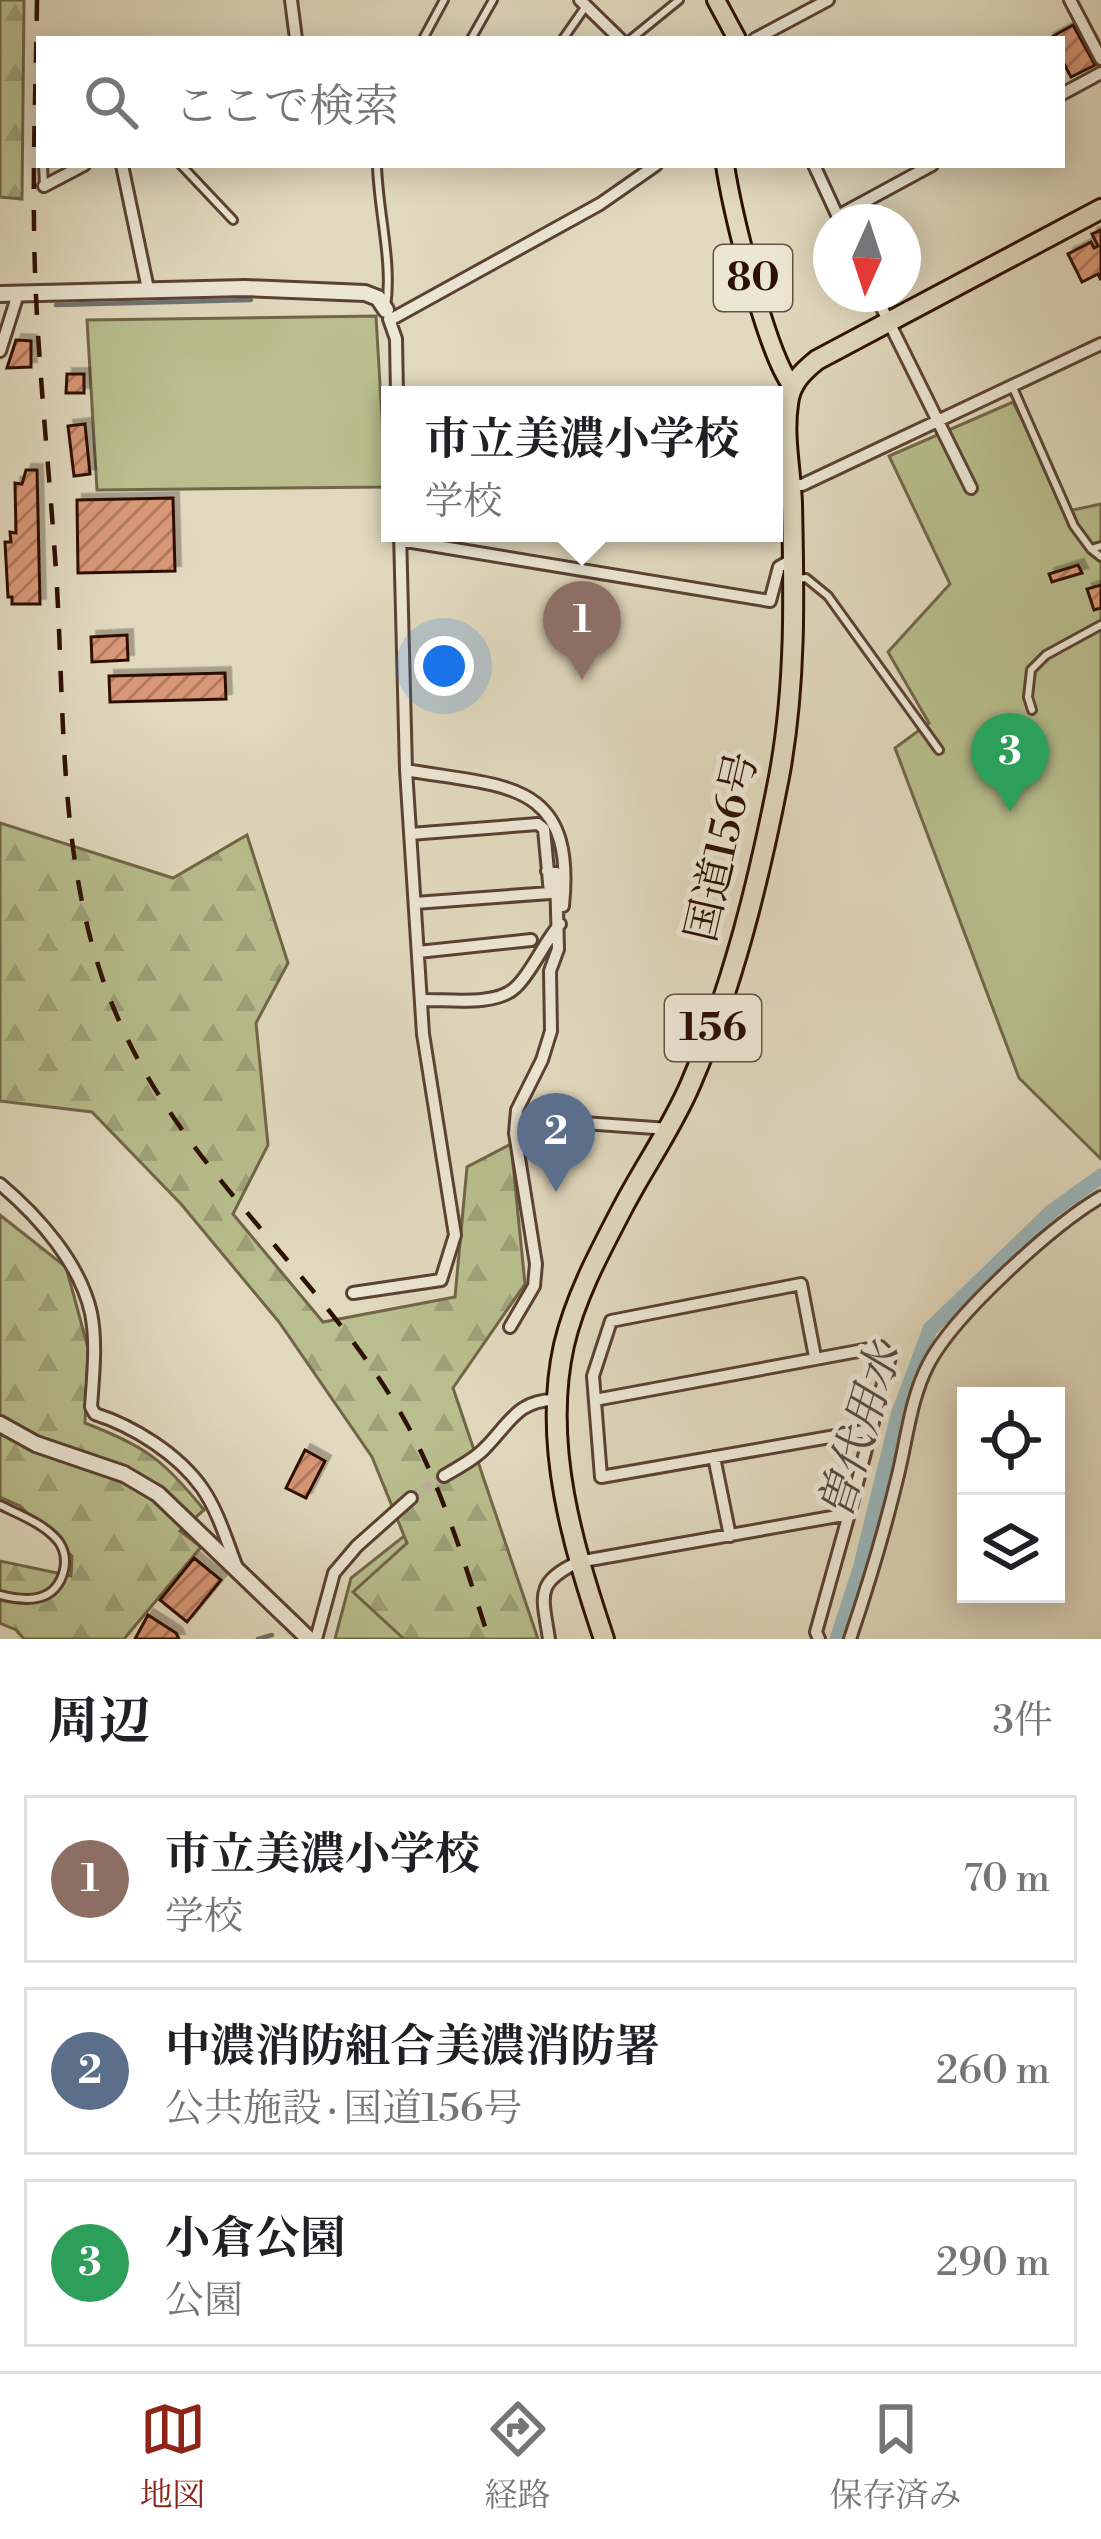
<!DOCTYPE html>
<html lang="ja">
<head>
<meta charset="utf-8">
<style>
  body { margin:0; font-family:"Libre Bodoni","Noto Serif JP",serif; background:#f2f2f2; color:#202124 }
  .controls { position:absolute; right:36px; bottom:36px; display:grid; overflow:hidden; border-radius:0px; box-shadow:0 6px 30px #0003 }
  .controls button { width:108px; height:108px; display:grid; place-items:center; padding:0; border:0; border-bottom:3px solid #e0e0e0; background:#fff; color:#202124; font:60px sans-serif }
  .compass { position:absolute; left:813px; top:204px; width:108px; height:108px; border-radius:50%; background:#fff; box-shadow:0 6px 30px #0003; rotate:183deg }
  .you { position:absolute; left:444px; top:666px; width:42px; height:42px; margin:-30px; border:9px solid #fff; border-radius:50%; background:#1a73e8; box-shadow:0 0 0 18px #1a73e833 }
  .badge { display:grid; place-items:center; width:78px; height:78px; border-radius:50%; background:#8f2418; color:#fff; font-size:39px; font-weight:700 }
  .pin { position:absolute; translate:-50% -99px; filter:drop-shadow(0 3px 6px #0008) }
  .pin::after { content:''; position:absolute; top:63px; width:42px; height:36px; background:inherit; clip-path:polygon(0 0,100% 0,50% 100%) }
  .popup { position:absolute; left:381px; top:386px; width:402px; height:156px; box-sizing:border-box; display:grid; place-content:center; border-radius:0px; background:#fff; filter:drop-shadow(0 3px 9px #0005); font-size:39px; white-space:nowrap; color:#757577 }
  .popup b { font-size:45px; color:#202124 }
  .popup::after { content:''; position:absolute; left:50%; top:100%; margin-left:-24px; border:24px solid transparent; border-top-color:#fff }
  .list { margin:0; padding:0; list-style:none }
  h2 { display:flex; justify-content:space-between; align-items:center; height:156px; margin:0; padding:0 48px; font-size:51px }
  h2 small { font-size:39px; font-weight:400; color:#757577 }
  .list li { display:grid; grid-template-columns:78px 1fr auto; gap:36px; align-items:center; box-sizing:border-box; height:168px; margin:0 24px 24px; padding:0 24px; border:3px solid #e0e0e0; border-radius:0px }
  .list b { display:block; font-size:45px; white-space:nowrap }
  .list p { margin:0; font-size:39px; white-space:nowrap; color:#757577 }
  .list em { font-size:39px; font-style:normal; color:#757577 }
  .icon { flex:none; width:66px; height:66px; fill:none; stroke:currentColor; stroke-width:2; stroke-linecap:round; stroke-linejoin:round }
  .map { position:relative; flex:none; width:1101px; height:1639px; overflow:hidden }
  .search { position:absolute; background:#fff; box-shadow:0 6px 30px #0003; left:36px; right:36px; top:36px; height:132px; display:flex; align-items:center; gap:30px; box-sizing:border-box; padding:0 42px; border-radius:0px; color:#757577; font-size:45px }
  .sheet { height:732px; background:#fff }
  nav { display:flex; justify-content:space-around; align-items:center; box-sizing:border-box; height:168px; border-top:3px solid #e0e0e0; background:#fff; font-size:33px; color:#757577 }
  nav a { display:grid; justify-items:center; gap:6px }
  nav .on { color:#8f2418 }
  .map>svg:first-child { display:block }
  .green { fill:#b8be8d; stroke:#726648; stroke-width:3 }
  .forest { fill:url(#forest-firs); stroke:#726648; stroke-width:3 }
  .lines { fill:none; stroke-linecap:round; stroke-linejoin:round }
  .stream { stroke:#6e7472; stroke-width:4.5 }
  .canal { stroke:#9ab7bc; stroke-width:15 }
  .building { fill:url(#building-hatch); stroke:#2d0f03; stroke-width:3; filter:url(#shadow) }
  .minor-tunnel { stroke:#bdb198; stroke-width:10; stroke-dasharray:10 5; stroke-linecap:butt }
  .service-casing { stroke:#5a4232; stroke-width:12 }
  .minor-casing { stroke:#5a4232; stroke-width:16 }
  .tertiary-casing { stroke:#5a4232; stroke-width:20 }
  .primary-casing { stroke:#2d0f03; stroke-width:22 }
  .trunk-casing { stroke:#2d0f03; stroke-width:24 }
  .service { stroke:#ece6d4; stroke-width:6 }
  .minor { stroke:#ece6d4; stroke-width:10 }
  .tertiary { stroke:#ece6d4; stroke-width:14 }
  .primary { stroke:#e1d9bd; stroke-width:16 }
  .trunk { stroke:#e1d9bd; stroke-width:18 }
  .rail { stroke:#2d0f03; stroke-width:4.5; stroke-dasharray:21 21; stroke-linecap:butt }
  .labels { text-anchor:middle; dominant-baseline:central; stroke-width:10; stroke-linejoin:round; paint-order:stroke }
  .shield { fill:#ece6d4; stroke:#665042; stroke-width:3 }
  .shield-label { font-size:39px; font-weight:bold; fill:#2d0f03 }
  .street-label { font-size:42px; fill:#2d0f03; stroke:#ece6d4 }
  .water-label { font-size:45px; font-style:italic; fill:#534a44; stroke:#ece6d4 }
</style>
</head>
<body>
<div class="map">
<svg width="1101" height="1639" viewBox="0 0 1101 1639">
  <defs>
    <pattern id="forest-firs" width="22" height="20" patternUnits="userSpaceOnUse" patternTransform="scale(3)"><rect width="22" height="20" fill="#b8be8d"/><path d="M5 1l3.5 6h-7zM16 11l3.5 6h-7z" fill="#9ea278"/></pattern>
    <pattern id="building-hatch" width="6" height="6" patternUnits="userSpaceOnUse" patternTransform="scale(3)"><rect width="6" height="6" fill="#d89877"/><path d="M-1 1l2-2M0 6l6-6M5 7l2-2" fill="none" stroke="#b07a5f"/></pattern>
    <filter id="shadow"><feDropShadow dx="5.5" dy="-5.5" stdDeviation="0" flood-color="#0004"/></filter>
  </defs>
  <rect width="100%" height="100%" fill="#e1d9bd"/>
  <filter id="stains"><feTurbulence type="fractalNoise" baseFrequency=".00167" numOctaves="4"/><feColorMatrix values="0 0 0 0 .2 0 0 0 0 .09 0 0 0 0 .02 0 0 0 .5 -.17"/></filter>
  <radialGradient id="worn" r=".72"><stop offset=".6" stop-color="#630" stop-opacity="0"/><stop offset="1" stop-color="#630" stop-opacity=".3"/></radialGradient>
  <path class="green" d="M376,316L386,487L97,490L87,320Z
    M1013,402L1068,511L1101,504V1159L1019,1078L895,748L929,723L888,652L950,584L889,456Z
    M437,1510L473,1639H335L351,1578Z"/>
  <path class="forest" d="M0,0H24L22,199L0,197Z
    M0,823L173,878L247,835L288,963L256,1023L268,1145L233,1214L323,1322L455,1297L467,1167L511,1144L525,1284L453,1388L538,1639H404L353,1592L407,1543L372,1457L279,1322L181,1204L92,1112L0,1101Z
    M0,1215L66,1267L88,1348L85,1423C145,1446 164,1460 204,1510L180,1531L201,1547L124,1639H24L16,1630L0,1623V1561L71,1576L72,1556L20,1506L0,1497Z"/>
  <g class="lines">
    <path class="stream" d="M56,305L251,300
      M258,1639L272,1635"/>
    <path class="canal" d="M837,1639L860,1569L898,1415L930,1329L1052,1211L1101,1176"/>
  </g>
  <path class="building" d="M1073,25L1095,65L1071,77L1062,60V39L1050,38Z
    M1101,230V280L1098,274L1082,282L1068,254L1091,242L1094,248L1098,246L1092,234Z
    M16,340L31,341V367L7,368Z
    M67,374H84V393H66Z
    M85,424L90,474L74,476L68,426Z
    M26,470H37L40,604H12V597H8L5,542H11L10,532L16,533L15,483L22,484Z
    M173,498L175,571L78,573L77,500Z
    M1078,565L1082,573L1052,582L1049,574Z
    M1101,585V608L1094,610L1087,589Z
    M127,635L128,660L92,662L91,637Z
    M225,673L226,699L110,702L109,676Z
    M305,1450L325,1461L306,1498L286,1488Z
    M194,1558L221,1580L187,1622L160,1600Z
    M148,1615L176,1633L179,1639H135Z"/>
  <g class="lines">
    <path class="minor-tunnel" d="M411,1498L444,1476"/>
    <defs>
      <path id="service" d="M423,39L444,0
        M471,39L493,0
        M563,39L586,6
        M631,39L679,0
        M43,165L44,185
        M181,165L233,220
        M377,165C378,210 393,263 386,307
        M1013,388L1074,526L1091,549L1101,546
        M1091,549L1101,557
        M795,579L806,578L828,596L939,750
        M1032,710L1028,697L1031,670L1046,655L1101,625
        M0,1505C20,1515 45,1524 59,1542C65,1551 66,1561 64,1570C56,1603 27,1602 0,1595"/>
      <path id="minor" d="M291,0L296,39
        M580,0L620,39
        M1070,0L1101,59
        M755,39L828,0
        M1062,94L1101,73
        M122,165L148,289
        M814,165L839,219
        M44,186L84,165
        M838,216L932,165
        M875,294L971,488
        M389,319L396,339L397,395
        M390,320L600,204L656,165
        M0,351L18,294
        M791,485H802L1101,344
        M400,540L770,601L779,567L793,559
        M406,770C504,787 576,779 563,906
        M410,834L538,824L544,829L550,893L415,903
        M418,952L531,940
        M421,1000C447,999 496,1007 516,987C532,972 544,942 560,924
        M515,1133L583,1123L669,1129
        M0,1184C38,1216 80,1263 91,1313C97,1343 93,1376 91,1407L95,1414C133,1426 178,1454 202,1488C218,1511 226,1539 236,1565
        M353,1293L441,1280L455,1235L423,1034L406,770L400,533
        M510,1327L534,1286L536,1264L515,1133L517,1110L542,1060L551,1031L550,971L558,949L556,873L547,871
        M815,1357L801,1284L611,1321L593,1376L601,1477L870,1430
        M595,1400L880,1347L890,1357L849,1514
        M714,1457L730,1536
        M444,1476C457,1468 474,1460 485,1448C509,1424 518,1399 556,1400
        M316,1639L334,1573L357,1546L411,1498
        M549,1639C542,1594 535,1583 578,1562L849,1514L816,1632L819,1639
        M850,1639C868,1586 884,1533 897,1479C907,1440 910,1399 929,1363C955,1314 1052,1226 1101,1197"/>
      <path id="tertiary" d="M0,294L245,288L365,293L378,298L386,310
        M0,1424L36,1444L124,1474L158,1494L309,1639"/>
      <path id="primary" d="M716,0L737,39
        M725,165C732,210 766,353 792,386"/>
      <path id="trunk" d="M604,1639C573,1546 542,1444 564,1345C575,1298 599,1253 621,1211C643,1168 672,1128 691,1083C733,986 759,880 779,777C796,686 794,595 792,504C791,471 783,437 788,404C790,384 802,372 817,360L1101,209"/>
    </defs>
    <use href="#service" class="service-casing"/>
    <use href="#minor" class="minor-casing"/>
    <use href="#tertiary" class="tertiary-casing"/>
    <use href="#primary" class="primary-casing"/>
    <use href="#trunk" class="trunk-casing"/>
    <use href="#service" class="service"/>
    <use href="#minor" class="minor"/>
    <use href="#tertiary" class="tertiary"/>
    <use href="#primary" class="primary"/>
    <use href="#trunk" class="trunk"/>
    <path class="rail" d="M37,0C36,75 33,151 34,226C35,347 50,468 57,588C65,731 59,882 117,1016C182,1169 317,1270 400,1412C441,1482 464,1562 489,1639"/>
  </g>
  <g class="labels">
    <g class="shield">
      <rect x="714" y="245" width="78" height="66" rx="9"/>
      <rect x="665" y="995" width="96" height="66" rx="9"/>
    </g>
    <g class="shield-label">
      <text x="753" y="278">80</text>
      <text x="713" y="1028">156</text>
    </g>
    <g class="street-label">
      <text transform="translate(723 847) rotate(-77)">国道156号</text>
    </g>
    <g class="water-label">
      <text transform="translate(861 1432) rotate(-73)">曽代用水</text>
    </g>
  </g>
  <rect width="100%" height="100%" filter="url(#stains)"/>
  <rect width="100%" height="100%" fill="url(#worn)"/>
</svg>
<div class="controls">
<button><svg class="icon" aria-label="locate" viewBox="0 0 24 24"><circle cx="12" cy="12" r="6"/><path d="M12 2v4M12 18v4M2 12h4M18 12h4"/></svg></button>
<button><svg class="icon" aria-label="layers" viewBox="0 0 24 24"><path d="M12 4l9 5-9 5-9-5zM3 14l9 5 9-5"/></svg></button>
</div>
<svg class="compass" viewBox="-18 -18 36 36"><path d="M0-13l5 13h-10z" fill="#e53935"/><path d="M0 13l5-13h-10z" fill="#757577"/></svg>
<div class="you"></div>
<div class="pin badge" style="left:582px;top:680px;background:#8d6e63">1</div>
<div class="popup"><b>市立美濃小学校</b>学校</div>
<div class="pin badge" style="left:556px;top:1192px;background:#5c6f8a">2</div>
<div class="pin badge" style="left:1010px;top:812px;background:#2e9e5b">3</div>
<div class="search"><svg class="icon" aria-label="search" viewBox="0 0 24 24"><circle cx="10" cy="10" r="6"/><path d="M15 15l6 6"/></svg>ここで検索</div>
</div>
<section class="sheet">
<h2>周辺<small>3件</small></h2>
<ul class="list">
<li><span class="badge" style="background:#8d6e63">1</span><div><b>市立美濃小学校</b><p>学校</p></div><em>70 m</em></li>
<li><span class="badge" style="background:#5c6f8a">2</span><div><b>中濃消防組合美濃消防署</b><p>公共施設 · 国道156号</p></div><em>260 m</em></li>
<li><span class="badge" style="background:#2e9e5b">3</span><div><b>小倉公園</b><p>公園</p></div><em>290 m</em></li>
</ul>
</section>
<nav>
<a class="on"><svg class="icon" aria-label="map" viewBox="0 0 24 24"><path d="M3 6l6-2 6 2 6-2v14l-6 2-6-2-6 2zM9 4v14M15 6v14"/></svg>地図</a>
<a><svg class="icon" aria-label="directions" viewBox="0 0 24 24"><path d="M12 3l9 9-9 9-9-9zM9 14v-3h6M13 9l2 2-2 2"/></svg>経路</a>
<a><svg class="icon" aria-label="saved" viewBox="0 0 24 24"><path d="M7 4h10v16l-5-4-5 4z"/></svg>保存済み</a>
</nav>
</body>
</html>
